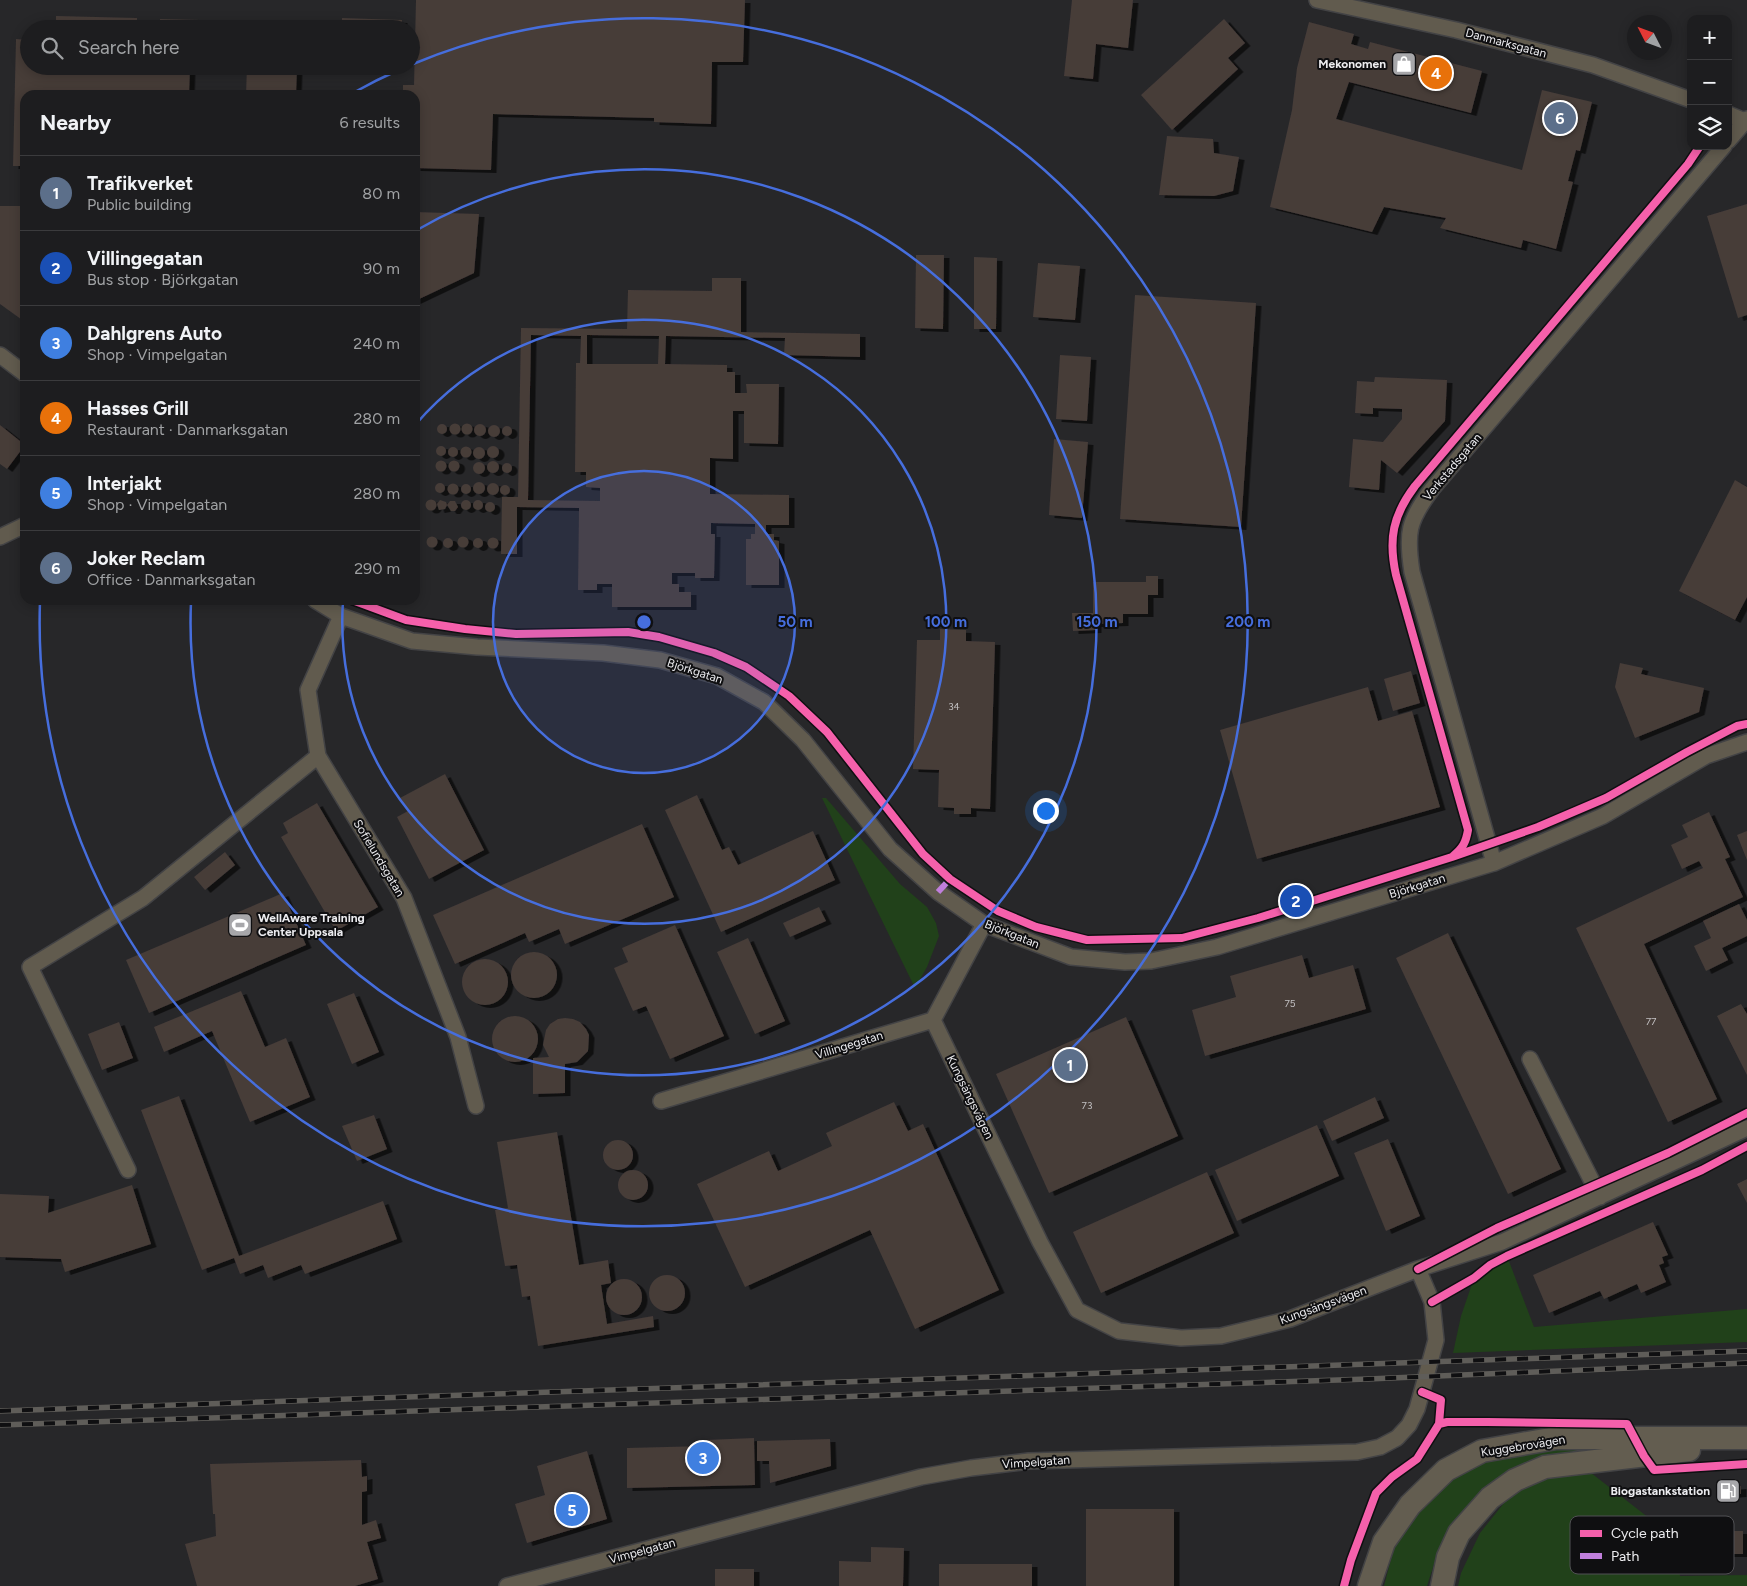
<!DOCTYPE html>
<html lang="en">
<head>
<meta charset="utf-8">
<style>
  body { margin:0; font-family:Figtree,sans-serif; background:#252628; color:#f1f3f6 }
  .controls { position:absolute; right:15px; top:15px; display:grid; overflow:hidden; border-radius:10px; box-shadow:0 2px 12px #0003 }
  .controls button { width:45px; height:45px; display:grid; place-items:center; padding:0; border:0; border-bottom:1px solid #3b3b3d; background:#1d1d1f; color:#f1f3f6; font:25px sans-serif }
  .compass { position:absolute; left:1627px; top:15px; width:45px; height:45px; border-radius:50%; background:#1d1d1f; box-shadow:0 2px 12px #0003; rotate:312deg }
  .you { position:absolute; left:1045px; top:810px; width:18px; height:18px; margin:-12px; border:4px solid #fff; border-radius:50%; background:#1a73e8; box-shadow:0 0 0 8px #1a73e833 }
  .badge { display:grid; place-items:center; width:32px; height:32px; border-radius:50%; background:#a7a7aa; color:#fff; font-size:16px; font-weight:700 }
  .pin { position:absolute; translate:-50% -50%; border:2px solid #fff; box-shadow:0 1px 5px #0006 }
  .list { margin:0; padding:0; list-style:none }
  h2 { display:flex; justify-content:space-between; align-items:center; height:65px; margin:0; padding:0 20px; font-size:21px }
  h2 small { font-size:16px; font-weight:400; color:#a0a2a4 }
  .list li { display:grid; grid-template-columns:32px 1fr auto; gap:15px; align-items:center; box-sizing:border-box; height:75px; padding:0 20px; border-top:1px solid #3b3b3d }
  .list b { display:block; font-size:19px; white-space:nowrap }
  .list p { margin:0; font-size:16px; white-space:nowrap; color:#a0a2a4 }
  .list em { font-size:16px; font-style:normal; color:#a0a2a4 }
  .icon { flex:none; width:28px; height:28px; fill:none; stroke:currentColor; stroke-width:2; stroke-linecap:round; stroke-linejoin:round }
  .map { position:relative; flex:none; width:1747px; height:1586px; overflow:hidden }
  .search { position:absolute; background:#1d1d1f; box-shadow:0 2px 12px #0003; left:20px; top:20px; width:400px; height:55px; display:flex; align-items:center; gap:12px; box-sizing:border-box; padding:0 18px; border-radius:28px; color:#a0a2a4; font-size:19px }
  .panel { position:absolute; background:#1d1d1f; box-shadow:0 2px 12px #0003; left:20px; top:90px; width:400px; height:515px; border-radius:15px }
  .map>svg:first-child { display:block }
  .green { fill:#21411a }
  .building { fill:#463c39; fill-rule:evenodd; filter:url(#shadow) }
  .lines { fill:none; stroke-linecap:round; stroke-linejoin:round }
  .minor-casing { stroke:#434345; stroke-width:18 }
  .secondary-casing { stroke:#434345; stroke-width:25 }
  .minor { stroke:#615b4e; stroke-width:15 }
  .secondary { stroke:#635d50; stroke-width:22 }
  .rail-casing { stroke:#5f5d59; stroke-width:5.5 }
  .rail { stroke:#0f0f11; stroke-width:4; stroke-dasharray:11; stroke-linecap:butt }
  .quiet { stroke:#c07fdc; stroke-width:6; stroke-dasharray:12 6; stroke-linecap:butt }
  .cycleway-casing { stroke:#0f0f11; stroke-width:11 }
  .cycleway { stroke:#f560ab; stroke-width:8 }
  .ring { fill:none; stroke:#466edd; stroke-width:2.5 }
  .labels { text-anchor:middle; dominant-baseline:central; stroke-width:4; stroke-linejoin:round; paint-order:stroke }
  .number-label { font-size:10px; fill:#c2c0c2 }
  .street-label { font-size:12px; fill:#ececef; stroke:#0f0f11 }
  .poi-label { font-size:12px; font-weight:bold; fill:#ececef; stroke:#0f0f11; text-anchor:end }
  .key { fill:#0f0f11; stroke:#515154; stroke-width:1 }
  .key-label { font-size:14px; fill:#ececef }
  .centre { fill:#466edd; stroke:#0f0f11; stroke-width:2.5 }
  .ring-label { font-size:15px; text-anchor:middle; font-weight:bold; fill:#466edd; stroke:#0f0f11; stroke-width:4; stroke-linejoin:round; paint-order:stroke }
</style>
</head>
<body>
<div class="map">
<svg width="1747" height="1586" viewBox="0 0 1747 1586">
  <defs>
    <filter id="shadow"><feDropShadow dx="5.5" dy="3" stdDeviation="0" flood-color="#0009"/></filter>
  </defs>
  <rect width="100%" height="100%" fill="#272729"/>
  <path class="green" d="M822,798H826L900,884L927,907L936,923L939,936L927,967L915,988Z
    M1507,1256L1534,1327L1747,1309V1342L1453,1353L1461,1316L1474,1278L1490,1265Z
    M1664,1442L1544,1461L1453,1527L1435,1561L1427,1586H1384L1395,1544L1422,1507L1439,1487L1460,1474L1499,1457L1540,1448Z
    M1586,1469L1676,1539L1680,1576L1747,1575V1586H1458L1461,1573L1480,1533L1504,1503L1528,1485L1563,1470Z"/>
  <path class="building" d="M416,0H745L743,62H712L711,124L654,122V118L493,114L491,170L415,168V95H403V85H414Z
    M1072,0H1133L1128,48L1096,44L1093,79L1064,76Z
    M56,16L137,18V26H160V19L239,21V29H56Z
    M342,18L402,20V29H256V22L342,25Z
    M1224,19L1245,43L1228,58L1238,69L1172,130L1141,95Z
    M1309,22L1354,34L1351,44L1368,49L1370,42L1482,71L1471,113L1349,82L1336,119L1522,170L1542,90L1592,102L1580,151L1576,150L1568,181L1573,182L1556,249L1523,240L1521,248L1440,228L1446,218L1384,207L1372,232L1270,207L1292,110L1297,68Z
    M16,39L29,40V66H190L189,95H25V166H13Z
    M247,66H297L296,95H246Z
    M1167,136L1213,139L1214,153L1239,157L1233,191L1214,196L1159,195Z
    M1747,204V315L1738,318L1707,216Z
    M0,206H25V322L0,304Z
    M415,212L479,214L474,273L415,301Z
    M916,255H944L943,329L915,328Z
    M974,257L997,258L996,329H974Z
    M1038,263L1080,266L1075,320L1033,317Z
    M712,278H741V332L860,334V357L784,355L785,338L666,336L665,364L727,365V372H735V393H747L746,384H779L778,444L744,443V411H733V459L710,458V494L789,495V525H766V534H774V540L779,541V585H746V539H751V534H755V524L711,523V534H715L714,578H695V573H672V584H679V592H691V607H612V584H597V590H578L579,508L517,507V554H501L502,497H518L521,328L627,329L628,290L712,291ZM531,335L581,336L580,363H576L575,472H586V487L600,488V501L528,500ZM587,335L659,336L658,364H587Z
    M1135,295L1256,303L1241,527L1120,519Z
    M1060,355L1091,357L1087,421L1056,419Z
    M1375,377L1447,380L1445,421L1397,473L1381,460L1379,490L1349,487L1353,439L1383,442L1402,419V409L1373,408V414L1355,413L1357,381L1374,382Z
    M474 430a6 6 0 1 1 12 0a6 6 0 1 1-12 0Z
    M449.5 429a5.5 5.5 0 1 1 11 0a5.5 5.5 0 1 1-11 0Z
    M461.5 429a5.5 5.5 0 1 1 11 0a5.5 5.5 0 1 1-11 0Z
    M437 429a5 5 0 1 1 10 0a5 5 0 1 1-10 0Z
    M488 431a6 6 0 1 1 12 0a6 6 0 1 1-12 0Z
    M0,425L25,445L7,469L0,464Z
    M502 431a5 5 0 1 1 10 0a5 5 0 1 1-10 0Z
    M1054,439L1088,442L1082,518L1049,515Z
    M487 452a6 6 0 1 1 12 0a6 6 0 1 1-12 0Z
    M436 451a5 5 0 1 1 10 0a5 5 0 1 1-10 0Z
    M473 453a6 6 0 1 1 12 0a6 6 0 1 1-12 0Z
    M460.5 452a5.5 5.5 0 1 1 11 0a5.5 5.5 0 1 1-11 0Z
    M448 452a5 5 0 1 1 10 0a5 5 0 1 1-10 0Z
    M487 467a6 6 0 1 1 12 0a6 6 0 1 1-12 0Z
    M435.5 466a5.5 5.5 0 1 1 11 0a5.5 5.5 0 1 1-11 0Z
    M448.5 466a5.5 5.5 0 1 1 11 0a5.5 5.5 0 1 1-11 0Z
    M473 468a6 6 0 1 1 12 0a6 6 0 1 1-12 0Z
    M502 468a5 5 0 1 1 10 0a5 5 0 1 1-10 0Z
    M1735,480L1747,487V597L1735,620L1679,591Z
    M473 488a6 6 0 1 1 12 0a6 6 0 1 1-12 0Z
    M487 489a6 6 0 1 1 12 0a6 6 0 1 1-12 0Z
    M435 488a5 5 0 1 1 10 0a5 5 0 1 1-10 0Z
    M447.5 489a5.5 5.5 0 1 1 11 0a5.5 5.5 0 1 1-11 0Z
    M461 489a5 5 0 1 1 10 0a5 5 0 1 1-10 0Z
    M500 490a5 5 0 1 1 10 0a5 5 0 1 1-10 0Z
    M425.5 505a5.5 5.5 0 1 1 11 0a5.5 5.5 0 1 1-11 0Z
    M461 505a5 5 0 1 1 10 0a5 5 0 1 1-10 0Z
    M473 505a5 5 0 1 1 10 0a5 5 0 1 1-10 0Z
    M440,500L446,502L447,505L450,501H455L458,507L455,511H451L447,505L445,509L439,510L437,504Z
    M485 507a5 5 0 1 1 10 0a5 5 0 1 1-10 0Z
    M457.5 542a5.5 5.5 0 1 1 11 0a5.5 5.5 0 1 1-11 0Z
    M426.5 542a5.5 5.5 0 1 1 11 0a5.5 5.5 0 1 1-11 0Z
    M487.5 543a5.5 5.5 0 1 1 11 0a5.5 5.5 0 1 1-11 0Z
    M473 543a5 5 0 1 1 10 0a5 5 0 1 1-10 0Z
    M443 543a5 5 0 1 1 10 0a5 5 0 1 1-10 0Z
    M1146,576H1158V595H1148V614H1123V623L1096,624V630L1073,631L1072,613H1093V582H1146Z
    M940,629L966,630V641L995,642L990,809L971,808V814H954V808L938,807L939,770L913,769L917,640H940Z
    M1620,663L1643,668L1641,674L1704,688L1699,712L1635,738L1615,687Z
    M1411,671L1420,703L1393,711L1384,679Z
    M1368,687L1378,721L1412,711L1440,807L1257,859L1220,730Z
    M445,774L484,850L429,879L397,817L408,811L400,798Z
    M697,795L722,850L729,847L738,865L813,831L835,880L721,932L665,810Z
    M317,803L378,907L336,931L281,837L288,833L283,823Z
    M1709,812L1730,857L1725,859L1743,897L1644,944L1717,1099L1668,1122L1576,928L1703,868L1699,861L1682,869L1671,845L1688,837L1682,825Z
    M642,824L674,897L565,944L559,929L529,942L525,933L455,964L433,915Z
    M1747,831V860L1737,835Z
    M225,852L235,865L205,890L194,877Z
    M283,893L306,945L149,1013L126,960Z
    M1739,904L1747,920V936L1722,948L1728,960L1706,971L1694,946L1711,938L1703,921Z
    M819,907L826,921L790,937L783,923Z
    M675,925L724,1036L670,1059L646,1006L633,1011L614,968L628,962L622,948Z
    M1448,933L1561,1169L1508,1194L1396,958Z
    M748,938L785,1021L755,1034L717,952Z
    M511 975a23 23 0 1 1 46 0a23 23 0 1 1-46 0Z
    M1302,955L1309,978L1353,965L1366,1009L1205,1056L1192,1010L1236,997L1230,976Z
    M462 982a23 23 0 1 1 46 0a23 23 0 1 1-46 0Z
    M241,991L265,1047L286,1038L310,1097L250,1122L212,1031L164,1052L154,1027Z
    M354,993L379,1052L352,1064L327,1004Z
    M1741,1004L1747,1014V1075L1717,1016Z
    M492 1039a23 23 0 1 1 46 0a23 23 0 1 1-46 0Z
    M1126,1017L1178,1136L1049,1193L996,1074Z
    M565,1018L573,1019L580,1022L586,1029L589,1035L588,1051L577,1062L565,1064V1093L533,1094V1058L549,1057L543,1045L546,1030L550,1024L558,1019Z
    M119,1022L133,1058L102,1070L88,1034Z
    M179,1096L239,1256L383,1201L397,1239L305,1274L301,1265L268,1278L263,1265L240,1274L234,1258L202,1270L141,1110Z
    M1375,1097L1384,1118L1332,1141L1323,1121Z
    M894,1102L908,1131L923,1124L999,1290L915,1329L870,1230L745,1287L697,1184L769,1151L778,1171L832,1146L826,1133Z
    M374,1115L387,1149L357,1161L342,1126Z
    M1317,1125L1339,1176L1237,1221L1215,1170Z
    M557,1132L579,1265L608,1260L611,1283L601,1285L607,1324L653,1316L654,1327L538,1346L530,1296L522,1297L517,1265L505,1266L495,1210L508,1208L497,1142Z
    M1388,1139L1420,1216L1386,1231L1354,1153Z
    M603 1155a15 15 0 1 1 30 0a15 15 0 1 1-30 0Z
    M618 1185a15 15 0 1 1 30 0a15 15 0 1 1-30 0Z
    M1207,1172L1234,1233L1101,1293L1073,1232Z
    M1747,1179V1203L1737,1184Z
    M132,1185L151,1244L65,1272L61,1259L0,1257V1194L49,1196L48,1213Z
    M1653,1222L1668,1255L1662,1257L1664,1263L1659,1265L1666,1282L1641,1293L1637,1284L1604,1299L1600,1291L1549,1313L1533,1275Z
    M649 1293a18 18 0 1 1 36 0a18 18 0 1 1-36 0Z
    M606 1297a18 18 0 1 1 36 0a18 18 0 1 1-36 0Z
    M754,1438L755,1485L627,1488V1448L706,1446V1440Z
    M830,1439L831,1466L770,1483L769,1461H757V1441Z
    M587,1451L607,1519L527,1543L515,1504L545,1495L537,1466Z
    M361,1460L362,1477L367,1476V1491L362,1492V1525L376,1520L381,1538L367,1542L378,1579L355,1586H197L185,1544L216,1536L215,1514H213L210,1464Z
    M1741,1486V1494L1717,1496L1716,1488Z
    M1086,1509H1174V1586H1086Z
    M1692,1531H1743V1554H1692Z
    M871,1547L904,1548L903,1586H839V1561L871,1562Z
    M939,1564H1032V1586H939Z
    M715,1569H754V1586H715Z"/>
  <g class="lines">
    <defs>
      <path id="minor" d="M1317,0L1456,30L1593,65L1691,100
        M1728,114L1747,122
        M1728,141L1747,119
        M0,355L25,374
        M0,537L25,525
        M315,600L341,616L412,641L477,647L603,653L660,660L717,676L764,702L803,740L890,849L938,892L984,924L1071,957L1125,962L1151,961L1217,947L1494,863L1603,816L1706,756L1747,742
        M341,616L308,690L318,756L404,898L458,1037L476,1106
        M1494,863L1412,572C1406,533 1408,521 1432,489L1724,146
        M933,1020L1040,1242L1077,1310L1119,1331L1181,1338L1221,1336L1290,1319L1418,1269L1502,1242L1747,1128
        M1530,1059L1600,1197
        M661,1101L933,1020L984,924
        M128,1170L30,967L143,898L318,756
        M507,1586L921,1477L971,1468L1029,1461L1357,1452L1380,1447L1397,1438L1409,1425L1417,1409L1436,1340L1432,1302L1418,1269"/>
      <path id="secondary" d="M1369,1586L1384,1542L1410,1505L1446,1470L1482,1451L1556,1438H1747
        M1442,1586L1448,1557L1459,1533L1490,1498L1515,1480L1545,1467L1689,1450"/>
    </defs>
    <use href="#minor" class="minor-casing"/>
    <use href="#secondary" class="secondary-casing"/>
    <use href="#minor" class="minor"/>
    <use href="#secondary" class="secondary"/>
    <defs>
      <path id="rail" d="M0,1411L1747,1351
        M0,1425L1368,1379L1747,1363"/>
    </defs>
    <use href="#rail" class="rail-casing"/>
    <use href="#rail" class="rail"/>
    <path class="quiet" d="M938,892L950,879"/>
    <defs>
      <path id="cycleway" d="M352,600L406,620L465,629L516,634L628,632L659,637L714,653L746,667L789,696L827,732L923,854L950,879L998,911L1036,927L1087,940L1182,938L1258,918L1452,857L1538,827L1606,798L1687,752L1737,726L1747,724
        M1453,856C1463,848 1466,842 1468,830L1396,575C1388,539 1393,515 1415,486L1688,164L1700,146
        M1418,1269L1497,1228L1668,1153L1747,1113
        M1432,1302L1474,1278L1490,1265L1507,1256L1702,1170L1747,1146
        M1439,1424L1447,1422H1487L1627,1424L1644,1456L1654,1470L1747,1464
        M1344,1586L1351,1560L1376,1493L1392,1477L1417,1459L1439,1424L1441,1400L1422,1392"/>
    </defs>
    <use href="#cycleway" class="cycleway-casing"/>
    <use href="#cycleway" class="cycleway"/>
  </g>
  <circle cx="644" cy="622" r="151" fill="#466edd" fill-opacity=".12"/>
  <g class="ring">
    <circle cx="644" cy="622" r="151"/>
    <path d="M416 424A302 302 0 1 1 343 601"/>
    <path d="M417 230A453 453 0 1 1 191 602"/>
    <path d="M351 94A604 604 0 0 1 403 68M413 64A604 604 0 1 1 40 601"/>
  </g>
  <defs>
    <symbol id="shop-square" viewBox="-11 -11 22 22"><rect x="-9" y="-9" width="18" height="18" rx="4" fill="#a7a7aa" stroke="#0f0f11"/><path d="M-5-2.5h2.3a2.7 3.5 0 0 1 5.4 0H5L5.5 6h-11ZM-1.5-2.5h3a1.5 2.3 0 0 0-3 0Z" fill="#fff"/></symbol>
    <symbol id="stadium-square" viewBox="-11 -11 22 22"><rect x="-9" y="-9" width="18" height="18" rx="4" fill="#a7a7aa" stroke="#0f0f11"/><path d="M0-5a6.5 5 0 1 0 0 10a6.5 5 0 1 0 0-10ZM-3.5-1.8h7v3.6h-7Z" fill="#fff"/></symbol>
    <symbol id="fuel-square" viewBox="-11 -11 22 22"><rect x="-9" y="-9" width="18" height="18" rx="4" fill="#a7a7aa" stroke="#0f0f11"/><path d="M-5.5-6h7V0h2V4h1.3V-2.5L3-4.5l.8-.8L6-3V5H2.5V1h-1V6h-7ZM-4.2-4.7v3.2H.2V-4.7Z" fill="#fff"/></symbol>
  </defs>
  <g fill-rule="evenodd">
    <use href="#shop-square" x="1390" y="50" width="28" height="28"/>
    <use href="#stadium-square" x="226" y="911" width="28" height="28"/>
    <use href="#fuel-square" x="1714" y="1477" width="28" height="28"/>
  </g>
  <g class="labels">
    <g class="number-label">
      <text x="954" y="706">34</text>
      <text x="1290" y="1003">75</text>
      <text x="1651" y="1021">77</text>
      <text x="1087" y="1105">73</text>
    </g>
    <g class="street-label">
      <text transform="translate(1506 43) rotate(15)">Danmarksgatan</text>
      <text transform="translate(1452 467) rotate(-50)">Verkstadsgatan</text>
      <text transform="translate(695 671) rotate(18)">Björkgatan</text>
      <text transform="translate(379 858) rotate(59)">Sofielundsgatan</text>
      <text transform="translate(1417 886) rotate(-17)">Björkgatan</text>
      <text transform="translate(1012 934) rotate(22)">Björkgatan</text>
      <text transform="translate(849 1045) rotate(-17)">Villingegatan</text>
      <text transform="translate(970 1097) rotate(64)">Kungsängsvägen</text>
      <text transform="translate(1323 1305) rotate(-20)">Kungsängsvägen</text>
      <text transform="translate(1523 1446) rotate(-9)">Kuggebrovägen</text>
      <text transform="translate(1036 1462) rotate(-4)">Vimpelgatan</text>
      <text transform="translate(642 1551) rotate(-15)">Vimpelgatan</text>
    </g>
    <g class="poi-label">
      <text x="1386" y="64">Mekonomen</text>
      <text x="258" y="918" text-anchor="start">WellAware Training<tspan x="258" dy="14">Center Uppsala</tspan></text>
      <text x="1710" y="1491">Biogastankstation</text>
    </g>
  </g>
  <rect x="1570" y="1516" width="164" height="58" rx="8" class="key"/>
  <rect x="1580" y="1530" width="22" height="7" fill="#f560ab"/>
  <rect x="1580" y="1553" width="22" height="6" fill="#c07fdc"/>
  <g class="key-label">
    <text x="1611" y="1538">Cycle path</text>
    <text x="1611" y="1561">Path</text>
  </g>
  <circle cx="644" cy="622" r="8" class="centre"/>
  <g class="ring-label">
    <text x="795" y="627">50 m</text>
    <text x="946" y="627">100 m</text>
    <text x="1097" y="627">150 m</text>
    <text x="1248" y="627">200 m</text>
  </g>
</svg>
<div class="controls">
<button>+</button>
<button>−</button>
<button><svg class="icon" aria-label="layers" viewBox="0 0 24 24"><path d="M12 4l9 5-9 5-9-5zM3 14l9 5 9-5"/></svg></button>
</div>
<svg class="compass" viewBox="-18 -18 36 36"><path d="M0-13l5 13h-10z" fill="#e53935"/><path d="M0 13l5-13h-10z" fill="#a0a2a4"/></svg>
<div class="you"></div>
<div class="pin badge" style="left:1070px;top:1065px;background:#5c6f8a">1</div>
<div class="pin badge" style="left:1296px;top:901px;background:#1a4fb4">2</div>
<div class="pin badge" style="left:703px;top:1458px;background:#3f7fe0">3</div>
<div class="pin badge" style="left:1436px;top:73px;background:#e8710a">4</div>
<div class="pin badge" style="left:572px;top:1510px;background:#3f7fe0">5</div>
<div class="pin badge" style="left:1560px;top:118px;background:#5c6f8a">6</div>
<div class="search"><svg class="icon" aria-label="search" viewBox="0 0 24 24"><circle cx="10" cy="10" r="6"/><path d="M15 15l6 6"/></svg>Search here</div>
<section class="panel">
<h2>Nearby<small>6 results</small></h2>
<ul class="list">
<li><span class="badge" style="background:#5c6f8a">1</span><div><b>Trafikverket</b><p>Public building</p></div><em>80 m</em></li>
<li><span class="badge" style="background:#1a4fb4">2</span><div><b>Villingegatan</b><p>Bus stop · Björkgatan</p></div><em>90 m</em></li>
<li><span class="badge" style="background:#3f7fe0">3</span><div><b>Dahlgrens Auto</b><p>Shop · Vimpelgatan</p></div><em>240 m</em></li>
<li><span class="badge" style="background:#e8710a">4</span><div><b>Hasses Grill</b><p>Restaurant · Danmarksgatan</p></div><em>280 m</em></li>
<li><span class="badge" style="background:#3f7fe0">5</span><div><b>Interjakt</b><p>Shop · Vimpelgatan</p></div><em>280 m</em></li>
<li><span class="badge" style="background:#5c6f8a">6</span><div><b>Joker Reclam</b><p>Office · Danmarksgatan</p></div><em>290 m</em></li>
</ul>
</section>
</div>
</body>
</html>
